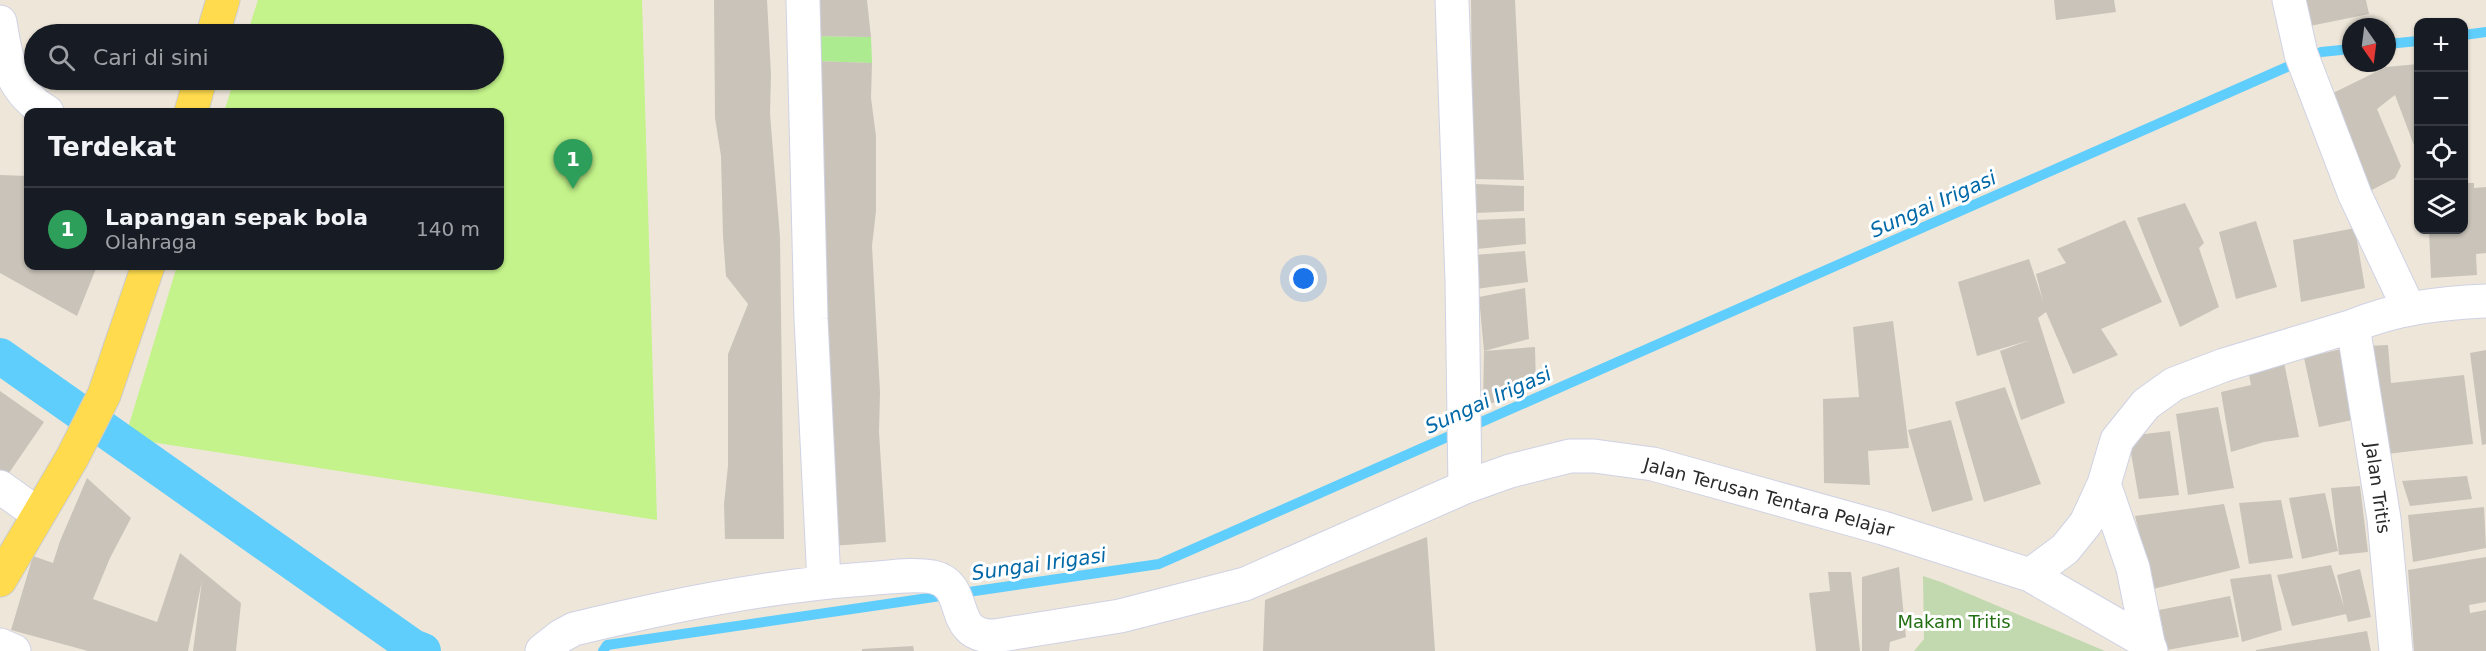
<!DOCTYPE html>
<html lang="id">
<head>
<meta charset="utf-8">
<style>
  body { margin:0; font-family:"DejaVu Sans",sans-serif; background:#242831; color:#f1f3f6 }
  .controls { position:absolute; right:18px; top:18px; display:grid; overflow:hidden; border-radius:12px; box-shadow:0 2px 4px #0004 }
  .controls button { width:54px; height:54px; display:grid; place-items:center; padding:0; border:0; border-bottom:2px solid #363941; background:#171b24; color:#f1f3f6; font:30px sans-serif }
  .compass { position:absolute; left:2342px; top:18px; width:54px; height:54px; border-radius:50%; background:#171b24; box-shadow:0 2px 4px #0004; rotate:166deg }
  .you { position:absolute; left:1304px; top:279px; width:21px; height:21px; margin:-15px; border:4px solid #fff; border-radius:50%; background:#1a73e8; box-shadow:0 0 0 9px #1a73e833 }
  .badge { display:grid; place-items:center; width:39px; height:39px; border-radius:50%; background:#3554ff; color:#fff; font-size:20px; font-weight:700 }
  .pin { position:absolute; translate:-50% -50px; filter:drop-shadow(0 2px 3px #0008) }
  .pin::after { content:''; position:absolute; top:32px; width:21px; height:18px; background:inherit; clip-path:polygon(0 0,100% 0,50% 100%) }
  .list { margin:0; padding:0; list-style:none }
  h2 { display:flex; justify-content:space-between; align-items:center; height:78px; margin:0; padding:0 24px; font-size:26px }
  h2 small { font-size:20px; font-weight:400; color:#9ea1a6 }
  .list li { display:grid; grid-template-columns:39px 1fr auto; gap:18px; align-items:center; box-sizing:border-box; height:84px; padding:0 24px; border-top:2px solid #363941 }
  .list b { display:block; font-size:22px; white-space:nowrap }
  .list p { margin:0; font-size:20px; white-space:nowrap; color:#9ea1a6 }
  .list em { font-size:20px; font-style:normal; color:#9ea1a6 }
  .icon { flex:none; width:33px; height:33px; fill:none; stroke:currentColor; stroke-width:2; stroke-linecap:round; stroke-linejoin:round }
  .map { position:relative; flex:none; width:2486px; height:651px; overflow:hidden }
  .search { position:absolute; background:#171b24; box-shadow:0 2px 4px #0004; left:24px; top:24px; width:480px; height:66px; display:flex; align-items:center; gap:15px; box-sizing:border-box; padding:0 21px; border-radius:33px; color:#9ea1a6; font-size:22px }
  .panel { position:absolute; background:#171b24; box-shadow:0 2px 4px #0004; left:24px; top:108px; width:480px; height:162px; border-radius:12px }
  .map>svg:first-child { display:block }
  .green { fill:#aceb8f }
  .cemetery { fill:#c2d9af }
  .pitch { fill:#c3f38a }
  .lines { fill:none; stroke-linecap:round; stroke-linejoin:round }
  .stream { stroke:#60cefc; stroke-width:10 }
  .canal { stroke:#60cefc; stroke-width:36 }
  .building { fill:#c9c3b9 }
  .minor-casing { stroke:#cfd2e4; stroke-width:35 }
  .major-casing { stroke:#ccc; stroke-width:35 }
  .minor { stroke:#fff; stroke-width:33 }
  .major { stroke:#ffdb4d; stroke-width:33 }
  .labels { text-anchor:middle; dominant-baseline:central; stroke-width:6; stroke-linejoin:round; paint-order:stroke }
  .street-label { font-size:18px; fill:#2a2a2a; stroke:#fff }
  .park-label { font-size:18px; fill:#226f12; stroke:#fff }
  .water-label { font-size:20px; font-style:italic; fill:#0068a7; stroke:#fff }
</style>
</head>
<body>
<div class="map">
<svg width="2486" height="651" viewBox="0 0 2486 651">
  <rect width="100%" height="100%" fill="#eee6d9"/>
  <path class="green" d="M809,36L871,37L872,63L814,61Z"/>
  <path class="cemetery" d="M1923,576L1941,582L2105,651H1914L1924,639Z"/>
  <path class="pitch" d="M258,0H642L657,520L125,438L177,266H500V112H224L234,80H494V34H247Z"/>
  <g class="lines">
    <path class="stream" d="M2464,35L2486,32
      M2387,44L2418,41
      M603,651L607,645L1159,564L2321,52L2351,49"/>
    <path class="canal" d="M0,356L413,647L423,651"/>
  </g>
  <path class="building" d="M714,0H767L771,75L770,114L780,237L784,539H725L724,504L728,466V354L748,304L726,276L723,236L721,156L715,118Z
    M811,0H867L871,37L809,36Z
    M1471,0H1515L1524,180L1473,179Z
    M2054,0H2114L2116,12L2056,20Z
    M2304,0H2366L2369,14L2310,26Z
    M2468,57V175H2464V58Z
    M814,61L872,63L871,98L876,136V211L872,246L880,392L879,432L886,542L831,546Z
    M2418,64V156L2395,95L2377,109L2401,166L2395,178L2366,193L2327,96L2386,67Z
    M0,175L28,176V266H97L77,316L0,273Z
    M2464,183H2474V188L2486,187V253L2476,254L2477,275L2431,278L2429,230H2464Z
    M1475,184L1524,186V211L1475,213Z
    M2185,203L2204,243L2199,248L2219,307L2180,327L2137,218Z
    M1525,218L1526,244L1477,249L1475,220Z
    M2125,220L2162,302L2101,329L2118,355L2073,374L2046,312L2038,318L2065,403L2021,420L2000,351L2030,340L1977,356L1958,282L2029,259L2043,301L2036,274L2066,263L2057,249Z
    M2256,221L2277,287L2236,299L2219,232Z
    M2355,228L2365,288L2301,302L2293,240Z
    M1525,251L1528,282L1476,289L1474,255Z
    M1525,288L1529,339L1484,351L1535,347L1536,388L1483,406L1484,351L1479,297Z
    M1893,321L1909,448L1868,451L1870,485L1824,483L1823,399L1859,397L1853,327Z
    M2388,345L2391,383L2464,375L2473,444L2378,455L2367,346Z
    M2341,349L2357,419L2319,427L2304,358Z
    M2486,350V444L2482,445L2470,353Z
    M2284,362L2299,437L2264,442L2231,452L2221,392L2251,385L2248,369Z
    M2005,387L2041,484L1984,502L1955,402Z
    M0,391L44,422L0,486Z
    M2218,407L2234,488L2188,495L2176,414Z
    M1951,420L1973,500L1932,512L1908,430Z
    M2170,431L2179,495L2139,499L2128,436Z
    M2467,476L2472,499L2410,506L2402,481Z
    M87,478L131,518L110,558L93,599L157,622L180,553L241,603L236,651H193L202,580L188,651H88L11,630L33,556L53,563L60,541Z
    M2360,486L2368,552L2339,555L2331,488Z
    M2325,493L2338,551L2302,559L2289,498Z
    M2281,500L2293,558L2249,564L2239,503Z
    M2224,504L2240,568L2153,589L2135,516Z
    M2484,507L2486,548L2413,562L2408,515Z
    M1427,537L1435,651H1263L1265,600Z
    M2486,557V602L2469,605L2470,613L2486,610V651H2414L2408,570Z
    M2331,565L2344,607L2337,575L2360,569L2371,617L2348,622L2346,614L2292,626L2277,575Z
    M1899,567L1906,637L1890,642L1889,651H1862V577Z
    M1828,572H1851L1860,651H1816L1809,593L1830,591Z
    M2271,574L2282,630L2242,642L2230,579Z
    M2230,596L2239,637L2167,650L2159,610Z
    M2367,631L2371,651H2256V650Z
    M913,646L914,651H862V649Z"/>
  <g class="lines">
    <defs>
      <path id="minor" d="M803,0L811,319L824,582
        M1452,0L1462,281L1465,487
        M2289,0L2301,54L2355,195L2409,309
        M0,22C6,61 11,91 47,112
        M2353,326L2384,519L2396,651
        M2104,484L2133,568L2148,643
        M0,487L38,514
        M2030,575L2148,643L2151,651
        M0,645L14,651
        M542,651L561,636L574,629C669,606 766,586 865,579C886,578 911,573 933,577C971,585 946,637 995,636L1120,616L1245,584L1465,487L1510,471L1570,456H1594L1653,464L1883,528L2030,575L2065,549L2086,523L2104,484L2117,440L2146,404L2174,384L2224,365L2353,326C2396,308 2440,303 2486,301"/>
      <path id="major" d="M213,34L223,0
        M191,112L200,80
        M0,580L72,458L104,395L148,266"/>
    </defs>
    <use href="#minor" class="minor-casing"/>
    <use href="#major" class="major-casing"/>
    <use href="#minor" class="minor"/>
    <use href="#major" class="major"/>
  </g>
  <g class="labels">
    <g class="street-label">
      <text transform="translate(2378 488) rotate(82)">Jalan Tritis</text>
      <text transform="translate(1769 497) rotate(15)">Jalan Terusan Tentara Pelajar</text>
    </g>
    <g class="park-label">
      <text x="1954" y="621">Makam Tritis</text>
    </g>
    <g class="water-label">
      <text transform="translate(1933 204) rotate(-24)">Sungai Irigasi</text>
      <text transform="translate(1488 400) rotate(-24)">Sungai Irigasi</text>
      <text transform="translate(1039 564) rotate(-8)">Sungai Irigasi</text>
    </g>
  </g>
</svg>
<div class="controls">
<button>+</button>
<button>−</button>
<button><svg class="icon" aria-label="locate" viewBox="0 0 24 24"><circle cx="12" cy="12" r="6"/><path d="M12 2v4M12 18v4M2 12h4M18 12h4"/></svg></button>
<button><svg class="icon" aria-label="layers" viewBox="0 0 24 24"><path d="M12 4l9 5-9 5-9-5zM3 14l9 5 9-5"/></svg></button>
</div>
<svg class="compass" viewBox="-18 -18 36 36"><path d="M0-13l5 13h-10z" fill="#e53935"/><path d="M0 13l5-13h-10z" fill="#9ea1a6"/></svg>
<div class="you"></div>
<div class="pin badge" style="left:573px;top:189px;background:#2e9e5b">1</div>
<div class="search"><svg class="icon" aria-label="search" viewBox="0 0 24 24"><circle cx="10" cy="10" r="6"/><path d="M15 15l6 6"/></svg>Cari di sini</div>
<section class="panel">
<h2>Terdekat<small></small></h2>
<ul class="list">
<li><span class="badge" style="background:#2e9e5b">1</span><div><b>Lapangan sepak bola</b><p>Olahraga</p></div><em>140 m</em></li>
</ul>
</section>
</div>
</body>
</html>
